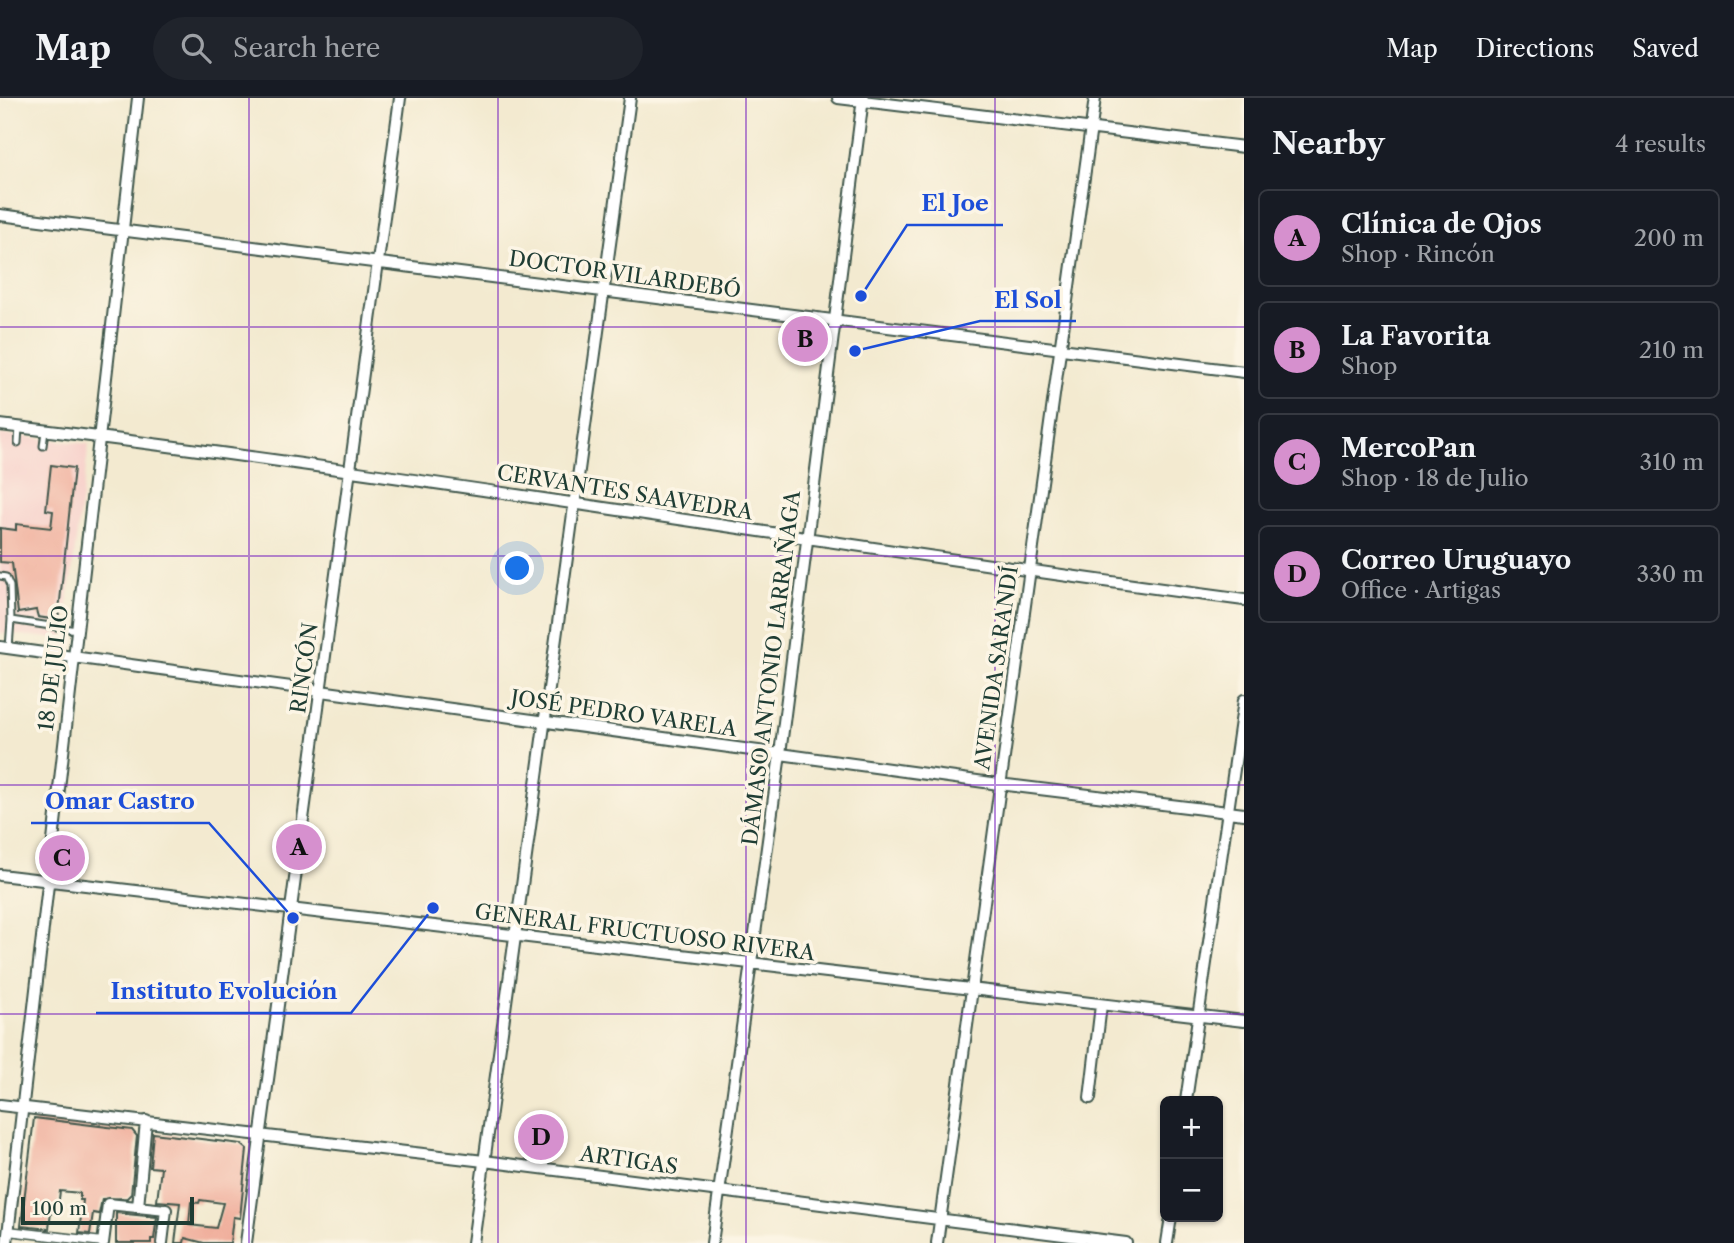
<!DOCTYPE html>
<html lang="en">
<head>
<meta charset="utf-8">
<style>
  body { margin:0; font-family:"Libre Caslon Text",serif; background:#20242c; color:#f1f3f6 }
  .controls { position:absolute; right:21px; bottom:21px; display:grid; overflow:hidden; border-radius:10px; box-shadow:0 2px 5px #0004 }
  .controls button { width:63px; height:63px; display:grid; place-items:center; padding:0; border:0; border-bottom:2px solid #363941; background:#171b24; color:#f1f3f6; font:35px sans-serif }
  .scale { position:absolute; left:21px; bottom:18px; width:173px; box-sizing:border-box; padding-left:7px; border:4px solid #1f3d34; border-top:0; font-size:19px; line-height:24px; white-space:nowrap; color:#1f3d34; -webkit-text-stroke:5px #fcf5e5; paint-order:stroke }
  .you { position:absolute; left:518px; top:471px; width:24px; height:24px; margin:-18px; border:5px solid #fff; border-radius:50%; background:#1a73e8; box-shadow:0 0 0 10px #1a73e833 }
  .badge { display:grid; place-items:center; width:46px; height:46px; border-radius:50%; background:#d690ce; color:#111; font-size:23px; font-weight:700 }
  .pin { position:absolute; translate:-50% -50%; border:4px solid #fff; box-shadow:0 2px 7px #0006 }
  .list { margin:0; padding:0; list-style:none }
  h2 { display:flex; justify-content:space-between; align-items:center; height:91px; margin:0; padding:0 28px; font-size:30px }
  h2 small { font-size:23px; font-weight:400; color:#9ea1a6 }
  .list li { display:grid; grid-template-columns:46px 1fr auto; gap:21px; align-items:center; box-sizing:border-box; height:98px; margin:0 14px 14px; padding:0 14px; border:2px solid #363941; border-radius:10px }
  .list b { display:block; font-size:26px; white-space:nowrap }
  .list p { margin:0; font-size:23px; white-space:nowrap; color:#9ea1a6 }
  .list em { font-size:23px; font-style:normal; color:#9ea1a6 }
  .icon { flex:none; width:38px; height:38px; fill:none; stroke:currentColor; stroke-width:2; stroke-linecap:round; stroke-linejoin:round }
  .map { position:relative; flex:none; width:1244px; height:1145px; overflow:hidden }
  header { display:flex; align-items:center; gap:42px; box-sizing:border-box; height:98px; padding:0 35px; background:#171b24; border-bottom:2px solid #363941 }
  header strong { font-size:33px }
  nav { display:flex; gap:38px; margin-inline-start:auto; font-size:24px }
  .search { width:490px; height:63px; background:#20242c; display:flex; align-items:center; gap:18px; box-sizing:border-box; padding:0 24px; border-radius:38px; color:#9ea1a6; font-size:26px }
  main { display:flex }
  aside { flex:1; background:#171b24 }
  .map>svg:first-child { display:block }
  .built { fill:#f7d0ca }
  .building { fill:#f0ae9b; fill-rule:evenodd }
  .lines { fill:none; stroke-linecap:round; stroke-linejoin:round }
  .service-casing { stroke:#3f574b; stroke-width:9 }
  .pedestrian-casing { stroke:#3f574b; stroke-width:11 }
  .minor-casing { stroke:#3f574b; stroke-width:14 }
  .service { stroke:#fff; stroke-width:5 }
  .pedestrian { stroke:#fff; stroke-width:8 }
  .minor { stroke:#fff; stroke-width:10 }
  .grid { fill:none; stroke:#7b2cbf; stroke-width:2; stroke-opacity:0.55 }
  .labels { text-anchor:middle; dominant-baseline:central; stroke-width:7; stroke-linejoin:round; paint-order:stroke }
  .street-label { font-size:21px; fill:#1f3d34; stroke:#fcf5e5 }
  .leader { fill:none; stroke:#1d4ed8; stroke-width:2.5 }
  .callout-dot { fill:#1d4ed8; stroke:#fcf5e5; stroke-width:2.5 }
  .callout-label { font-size:23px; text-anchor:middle; font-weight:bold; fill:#1d4ed8; stroke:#fcf5e5; stroke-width:7; stroke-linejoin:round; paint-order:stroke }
</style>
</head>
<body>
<header>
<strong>Map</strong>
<div class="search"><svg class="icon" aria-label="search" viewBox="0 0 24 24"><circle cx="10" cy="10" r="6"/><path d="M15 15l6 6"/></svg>Search here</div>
<nav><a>Map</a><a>Directions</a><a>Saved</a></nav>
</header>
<main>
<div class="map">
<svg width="1244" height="1145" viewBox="0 0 1244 1145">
  <rect width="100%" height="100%" fill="#fcf5e5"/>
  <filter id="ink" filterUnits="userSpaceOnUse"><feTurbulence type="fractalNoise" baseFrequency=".0143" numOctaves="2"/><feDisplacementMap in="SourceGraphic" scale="14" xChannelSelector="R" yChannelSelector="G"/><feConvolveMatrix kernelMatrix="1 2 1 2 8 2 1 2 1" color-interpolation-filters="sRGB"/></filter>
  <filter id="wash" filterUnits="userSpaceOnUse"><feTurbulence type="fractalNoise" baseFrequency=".00686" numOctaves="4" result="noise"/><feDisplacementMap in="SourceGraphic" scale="28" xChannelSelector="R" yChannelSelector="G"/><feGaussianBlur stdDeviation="1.57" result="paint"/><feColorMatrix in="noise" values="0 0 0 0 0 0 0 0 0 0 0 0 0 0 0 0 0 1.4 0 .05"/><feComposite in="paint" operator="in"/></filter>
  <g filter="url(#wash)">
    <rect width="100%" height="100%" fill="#f3ead0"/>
    <path class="built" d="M0,336L89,346L63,541L0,535Z"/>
    <g id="blocks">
      <path class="building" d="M51,367L74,370L58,522L38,519L36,512L18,515L12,465L0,464V430L16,432V426L51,430L53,413L46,412Z
        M34,1020L132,1032L137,1038L131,1096L127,1100L102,1101L99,1116L93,1115L90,1136L79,1135L83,1102H80V1095L60,1093L58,1109H54L51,1114L49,1131L21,1128Z
        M153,1035L241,1046L247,1051L240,1120L233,1119L230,1145H204L185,1140L184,1145H175L180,1105L157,1103L161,1070L150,1069ZM200,1102L223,1105L216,1130L189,1127L191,1104L199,1105Z
        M116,1115L157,1119L154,1141H151V1145H116Z"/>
    </g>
  </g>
  <g filter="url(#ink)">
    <use href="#blocks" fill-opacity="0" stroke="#3f574b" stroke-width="2"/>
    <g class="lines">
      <defs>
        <path id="service" d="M18,345L19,329
          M43,348L45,333
          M0,478L6,479L10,488L11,522L77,532
          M9,550L11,522"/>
        <path id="pedestrian" d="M8,1133L103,1144"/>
        <path id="minor" d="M838,0L1244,49
          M0,117L1244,274
          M0,327C416,376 829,448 1244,502
          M0,549L999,686L1244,716
          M0,777L1244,923
          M1090,1000L1101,907
          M1186,1003L1244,602
          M0,1007L484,1063L1126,1145
          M138,1109L146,1023
          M7,1145L138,0
          M103,1145L108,1106L166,1112L162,1145
          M246,1145L400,0
          M473,1145L630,0
          M712,1145L780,656L863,0
          M937,1145L1095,0
          M1167,1145L1171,1119"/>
      </defs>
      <use href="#service" class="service-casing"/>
      <use href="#pedestrian" class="pedestrian-casing"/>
      <use href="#minor" class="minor-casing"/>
      <use href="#service" class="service"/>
      <use href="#pedestrian" class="pedestrian"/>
      <use href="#minor" class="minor"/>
    </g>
  </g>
  <path class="grid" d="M249,0V1145M498,0V1145M746,0V1145M995,0V1145M0,229H1244M0,458H1244M0,687H1244M0,916H1244"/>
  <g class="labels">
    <g class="street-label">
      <text transform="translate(625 176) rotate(8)">DOCTOR VILARDEBÓ</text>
      <text transform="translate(625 394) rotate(9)">CERVANTES SAAVEDRA</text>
      <text transform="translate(53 570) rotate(-83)">18 DE JULIO</text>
      <text transform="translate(304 570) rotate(-82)">RINCÓN</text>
      <text transform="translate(771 570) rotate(-83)">DÁMASO ANTONIO LARRAÑAGA</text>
      <text transform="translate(996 570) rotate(-82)">AVENIDA SARANDÍ</text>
      <text transform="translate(624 615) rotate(8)">JOSÉ PEDRO VARELA</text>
      <text transform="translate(645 834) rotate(7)">GENERAL FRUCTUOSO RIVERA</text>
      <text transform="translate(629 1062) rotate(8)">ARTIGAS</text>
    </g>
  </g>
  <path class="leader" d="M861 198L907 127H1003M855 253L980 223H1076M293 820L209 725H31M433 810L351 915H96"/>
  <g class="callout-dot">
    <circle cx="861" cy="198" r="7"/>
    <circle cx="855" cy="253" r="7"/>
    <circle cx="293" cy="820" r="7"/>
    <circle cx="433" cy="810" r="7"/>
  </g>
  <g class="callout-label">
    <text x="955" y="113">El Joe</text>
    <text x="1028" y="210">El Sol</text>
    <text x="120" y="711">Omar Castro</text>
    <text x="224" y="901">Instituto Evolución</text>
  </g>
</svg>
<div class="controls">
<button>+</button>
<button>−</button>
</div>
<div class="scale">100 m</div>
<div class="you"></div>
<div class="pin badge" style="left:299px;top:749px">A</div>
<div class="pin badge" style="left:805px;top:241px">B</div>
<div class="pin badge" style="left:62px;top:760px">C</div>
<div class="pin badge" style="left:541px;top:1039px">D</div>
</div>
<aside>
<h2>Nearby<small>4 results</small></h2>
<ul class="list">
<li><span class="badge">A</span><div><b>Clínica de Ojos</b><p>Shop · Rincón</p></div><em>200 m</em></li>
<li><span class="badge">B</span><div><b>La Favorita</b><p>Shop</p></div><em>210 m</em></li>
<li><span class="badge">C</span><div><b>MercoPan</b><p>Shop · 18 de Julio</p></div><em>310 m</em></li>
<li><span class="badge">D</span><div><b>Correo Uruguayo</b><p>Office · Artigas</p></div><em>330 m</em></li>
</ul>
</aside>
</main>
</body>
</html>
